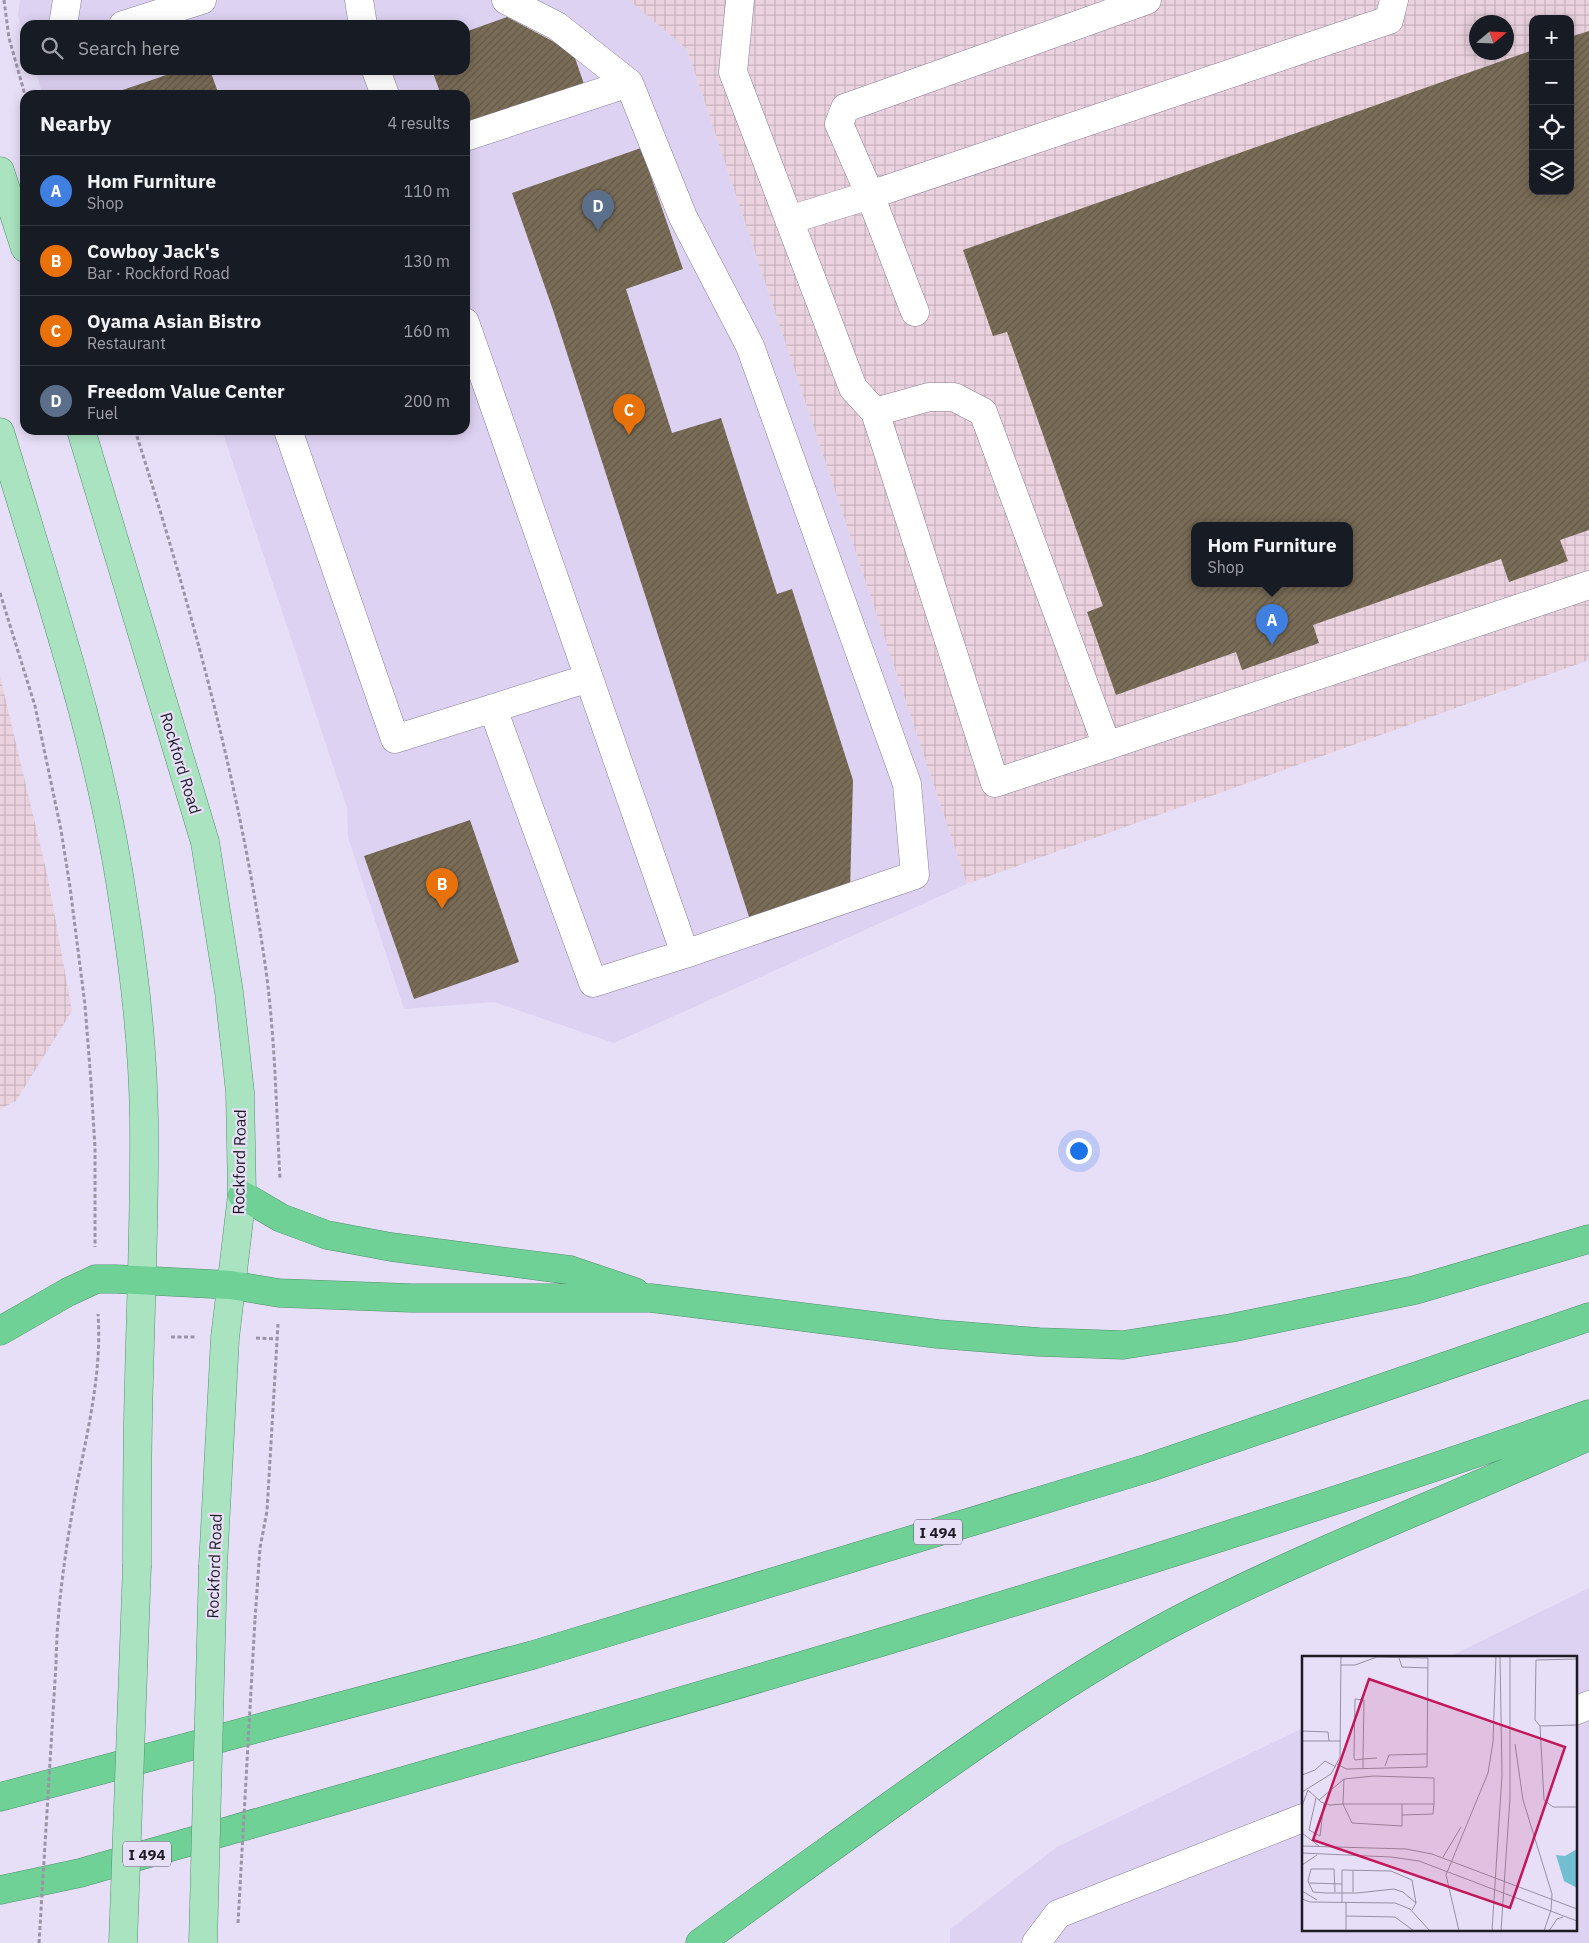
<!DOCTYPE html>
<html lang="en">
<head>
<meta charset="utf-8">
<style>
  body { margin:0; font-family:"IBM Plex Sans",sans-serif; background:#242831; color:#f1f3f6 }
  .controls { position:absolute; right:15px; top:15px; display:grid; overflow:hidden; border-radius:10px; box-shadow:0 2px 12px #0003 }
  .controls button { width:45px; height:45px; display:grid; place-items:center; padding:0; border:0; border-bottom:1px solid #363941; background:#171b24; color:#f1f3f6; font:25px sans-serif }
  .compass { position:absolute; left:1469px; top:15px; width:45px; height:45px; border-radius:50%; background:#171b24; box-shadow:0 2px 12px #0003; rotate:71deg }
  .you { position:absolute; left:1078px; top:1150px; width:18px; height:18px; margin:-12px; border:4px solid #fff; border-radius:50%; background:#1a73e8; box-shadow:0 0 0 8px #1a73e833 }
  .badge { display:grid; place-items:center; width:32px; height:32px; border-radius:50%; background:#ea580c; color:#fff; font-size:16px; font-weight:700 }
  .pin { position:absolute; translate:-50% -41px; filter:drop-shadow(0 1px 2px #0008) }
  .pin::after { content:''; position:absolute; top:26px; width:18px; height:15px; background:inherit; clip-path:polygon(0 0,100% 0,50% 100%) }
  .popup { position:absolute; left:1191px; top:522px; width:162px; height:65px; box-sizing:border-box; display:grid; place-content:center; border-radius:10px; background:#171b24; filter:drop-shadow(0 1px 4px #0005); font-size:16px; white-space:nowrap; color:#9ea1a6 }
  .popup b { font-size:19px; color:#f1f3f6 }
  .popup::after { content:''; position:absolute; left:50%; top:100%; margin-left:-10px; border:10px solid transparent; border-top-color:#171b24 }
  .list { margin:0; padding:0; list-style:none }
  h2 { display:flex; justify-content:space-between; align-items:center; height:65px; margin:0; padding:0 20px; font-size:21px }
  h2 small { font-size:16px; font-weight:400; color:#9ea1a6 }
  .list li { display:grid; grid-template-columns:32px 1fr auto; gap:15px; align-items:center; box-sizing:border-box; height:70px; padding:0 20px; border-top:1px solid #363941 }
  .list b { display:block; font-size:19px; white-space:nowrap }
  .list p { margin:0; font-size:16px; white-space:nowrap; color:#9ea1a6 }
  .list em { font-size:16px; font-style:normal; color:#9ea1a6 }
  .icon { flex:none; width:28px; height:28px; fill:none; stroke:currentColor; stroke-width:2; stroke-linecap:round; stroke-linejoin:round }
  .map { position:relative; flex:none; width:1589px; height:1943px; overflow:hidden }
  .search { position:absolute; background:#171b24; box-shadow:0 2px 12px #0003; left:20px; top:20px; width:450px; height:55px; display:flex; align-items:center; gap:12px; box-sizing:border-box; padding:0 18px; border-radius:15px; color:#9ea1a6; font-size:19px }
  .panel { position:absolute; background:#171b24; box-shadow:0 2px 12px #0003; left:20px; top:90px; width:450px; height:345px; border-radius:15px }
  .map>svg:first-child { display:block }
  .built { fill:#ddd2f2 }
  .industrial { fill:url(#industrial-grid); fill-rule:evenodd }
  .building { fill:url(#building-hatch); fill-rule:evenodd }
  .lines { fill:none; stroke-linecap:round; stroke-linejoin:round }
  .minor-casing { stroke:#888096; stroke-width:29 }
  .major-casing { stroke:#52916e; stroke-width:29 }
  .highway-casing { stroke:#52916e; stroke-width:29 }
  .path { stroke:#9a94a7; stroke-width:3; stroke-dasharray:4 2.5; stroke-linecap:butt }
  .minor { stroke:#fff; stroke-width:28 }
  .major { stroke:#a9e3c0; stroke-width:28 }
  .highway { stroke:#6fd196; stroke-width:28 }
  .major-bridge-casing { stroke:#52916e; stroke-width:29; stroke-linecap:butt }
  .path-bridge { stroke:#9a94a7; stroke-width:3; stroke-dasharray:4 2.5; stroke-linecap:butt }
  .major-bridge { stroke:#a9e3c0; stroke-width:28 }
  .labels { text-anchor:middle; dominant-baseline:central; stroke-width:4.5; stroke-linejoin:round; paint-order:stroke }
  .shield { fill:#e7dff8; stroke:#5a5563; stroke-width:1 }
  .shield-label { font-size:15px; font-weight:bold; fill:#1d1a23 }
  .street-label { font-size:16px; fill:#1d1a23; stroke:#e7dff8 }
  .inset-road { fill:none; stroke:#9690a3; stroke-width:1 }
  .view { fill:#c2185b; fill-opacity:0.15; stroke:#c2185b; stroke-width:2.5 }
  .inset-edge { fill:none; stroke:#1d1a23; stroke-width:2.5 }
</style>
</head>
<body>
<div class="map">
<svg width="1589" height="1943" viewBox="0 0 1589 1943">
  <defs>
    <pattern id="industrial-grid" width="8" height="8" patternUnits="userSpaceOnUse" patternTransform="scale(1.25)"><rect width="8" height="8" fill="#ead2de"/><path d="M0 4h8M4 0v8" fill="none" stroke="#c8b4be"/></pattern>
    <pattern id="building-hatch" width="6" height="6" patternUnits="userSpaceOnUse" patternTransform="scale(1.25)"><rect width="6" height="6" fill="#7a6d58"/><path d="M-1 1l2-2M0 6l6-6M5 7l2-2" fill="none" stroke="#635948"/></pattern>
  </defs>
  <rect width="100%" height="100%" fill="#e7dff8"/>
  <path class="built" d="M20,0H651L687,49L967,884L614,1043L494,1002L404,1009L348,837L347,808L222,430H465V95H43L35,70H465V25H25V38L18,16Z
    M1589,1588V1943H950V1929L1057,1847L1303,1728V1929H1575V1657H1449Z"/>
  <path class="industrial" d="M629,0H1589V660L967,884L687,49ZM1533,19H1570V191H1533ZM1476,22H1506V52H1476ZM1194,526H1350V584H1194Z
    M0,676L48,878L72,1011L16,1101L0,1109Z"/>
  <path class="building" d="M507,17L573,52L586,90L465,133V95H441L432,70H465V32Z
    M1589,31V530L1560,540L1568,561L1509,582L1501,559L1313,625L1319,643L1242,670L1236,652L1116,695L1087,612L1103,606L1007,332L993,336L963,250L1533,50V191H1570V37ZM1194,526H1350V584H1194Z
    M181,70H210L219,95H108Z
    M641,148L683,269L626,289L672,433L721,418L777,594L792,589L853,780L850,891L751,923L553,310L512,193Z
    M470,820L519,962L414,999L364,856Z"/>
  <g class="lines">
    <defs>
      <path id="minor" d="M359,0L363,25
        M506,0L557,26L629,83
        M740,0L733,72L853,388L875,412L995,783L1589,585
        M63,25L67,0
        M123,25L202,0
        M376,70L385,95
        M465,137L629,83L683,217L750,346L907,784L915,875L685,954L465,322
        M789,220L870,195L1389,20L1394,0
        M915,312L870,195L839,124L845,108L1147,0
        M875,412L929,397H954L983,412L1107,746
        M288,430L395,739L589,678
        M493,709L593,983L685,954
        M1575,1711L1589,1705
        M1036,1943L1058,1914L1303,1818"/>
      <path id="major" d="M0,171L25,248
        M81,430L205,842L229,992L240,1092L242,1195L225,1338L213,1566
        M0,432C47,589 101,745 124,907C135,977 143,1049 144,1120C145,1207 141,1294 139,1380C137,1442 137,1504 137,1565"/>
      <path id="highway" d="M242,1195L281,1218L327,1235L391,1247L570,1270L635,1292
        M0,1331L68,1292L96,1279H116L231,1285L279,1293L411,1298H651L938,1334L1039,1342L1123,1345L1231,1328L1415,1290L1589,1239
        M0,1797L533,1655L1148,1468L1589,1317
        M0,1890L80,1873L129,1859C618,1720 1109,1583 1589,1414
        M700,1943C761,1898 823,1854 884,1810C978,1743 1072,1676 1174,1622C1309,1552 1451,1499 1589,1436"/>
    </defs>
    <use href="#minor" class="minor-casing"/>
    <use href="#major" class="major-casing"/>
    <use href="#highway" class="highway-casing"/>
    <path class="path" d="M4,0L9,38L25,95
      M135,430C189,600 237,773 263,950C275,1026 276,1103 280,1180
      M0,593L35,706L61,830L70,887L85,1005L91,1082L95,1148V1247
      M171,1337H195
      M256,1338L278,1339
      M255,1619L260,1548L267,1511L278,1324
      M56,1664C57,1602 67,1541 78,1479C89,1426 102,1368 98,1314"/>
    <use href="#minor" class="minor"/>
    <use href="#major" class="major"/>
    <use href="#highway" class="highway"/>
    <defs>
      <path id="major-bridge" d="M123,1943L137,1565
        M203,1943L213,1566"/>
    </defs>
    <use href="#major-bridge" class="major-bridge-casing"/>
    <path class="path-bridge" d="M238,1923L255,1619
      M39,1943L56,1664"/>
    <use href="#major-bridge" class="major-bridge"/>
  </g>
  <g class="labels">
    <g class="shield">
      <rect x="914" y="1519.5" width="48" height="25" rx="4"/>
      <rect x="123" y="1841.5" width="48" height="25" rx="4"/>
    </g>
    <g class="shield-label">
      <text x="938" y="1532">I 494</text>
      <text x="147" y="1854">I 494</text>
    </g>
    <g class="street-label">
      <text transform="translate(181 763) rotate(73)">Rockford Road</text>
      <text transform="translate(239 1162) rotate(-89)">Rockford Road</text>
      <text transform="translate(214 1566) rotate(-88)">Rockford Road</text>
    </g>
  </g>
  <g transform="translate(1302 1656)">
    <rect width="275" height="275" fill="#e7dff8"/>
    <path d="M275,193V232L262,225L254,199L263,200Z" fill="#72bfd1"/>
    <path class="inset-road" d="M97,2L100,11L126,12M275,3L234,4L233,64L238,70L242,144L251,151H275M238,70L275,69M0,75L26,76L27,85M0,85H39M213,88L221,144L250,238L249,254L242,275M35,108L44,113L125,111L126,2L75,1L53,9H39M83,110L87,99L125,98M61,112V103L62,44L53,43L52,102L53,104L61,103L75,102M0,119L13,114L23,105L34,111M6,134L19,146L28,149L41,148H132V122L72,120L42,123L41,148L50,167L100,170V148M0,136L29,118L38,101L39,0M14,142L7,174L18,180L22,147M17,144L42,123M0,150L6,134M100,159L131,158L132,148M0,177L17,190M0,190L104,193L130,198L275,253M0,197L89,201L117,205L275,265M141,201L159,171M0,209L15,199M51,215V236M7,227L40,228M0,235L15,244M33,236L32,213H9L6,225L11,236L24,237H55L92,233L101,236L114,247M0,243L8,246L93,247L108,253L128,275M40,246V214L89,215L110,224L114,247L110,254M44,260L93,261L112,275M44,275V246M157,275L144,219L186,117L191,86L194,0M190,275L200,119L198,0M199,275L208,142V0M247,275L255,263L261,261"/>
    <path class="view" d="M67,23L263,91L208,252L11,184Z"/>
    <rect width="275" height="275" class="inset-edge"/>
  </g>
</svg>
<div class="controls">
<button>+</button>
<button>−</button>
<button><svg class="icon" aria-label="locate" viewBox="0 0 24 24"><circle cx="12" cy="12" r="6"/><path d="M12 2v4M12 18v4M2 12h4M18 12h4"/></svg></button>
<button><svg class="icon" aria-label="layers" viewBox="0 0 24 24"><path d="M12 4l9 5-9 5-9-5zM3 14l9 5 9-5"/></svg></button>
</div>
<svg class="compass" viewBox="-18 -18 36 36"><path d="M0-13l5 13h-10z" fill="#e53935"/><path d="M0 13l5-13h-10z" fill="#9ea1a6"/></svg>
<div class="you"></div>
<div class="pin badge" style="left:1272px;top:645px;background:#3f7fe0">A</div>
<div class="popup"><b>Hom Furniture</b>Shop</div>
<div class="pin badge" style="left:442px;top:909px;background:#e8710a">B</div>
<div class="pin badge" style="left:629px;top:435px;background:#e8710a">C</div>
<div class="pin badge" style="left:598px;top:231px;background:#5c6f8a">D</div>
<div class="search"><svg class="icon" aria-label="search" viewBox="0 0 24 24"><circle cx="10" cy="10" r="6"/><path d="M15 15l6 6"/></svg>Search here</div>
<section class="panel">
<h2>Nearby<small>4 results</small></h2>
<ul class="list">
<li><span class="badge" style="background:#3f7fe0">A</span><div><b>Hom Furniture</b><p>Shop</p></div><em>110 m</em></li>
<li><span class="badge" style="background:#e8710a">B</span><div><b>Cowboy Jack's</b><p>Bar · Rockford Road</p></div><em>130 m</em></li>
<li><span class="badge" style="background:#e8710a">C</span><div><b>Oyama Asian Bistro</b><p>Restaurant</p></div><em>160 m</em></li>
<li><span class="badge" style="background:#5c6f8a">D</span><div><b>Freedom Value Center</b><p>Fuel</p></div><em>200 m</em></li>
</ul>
</section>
</div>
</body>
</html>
